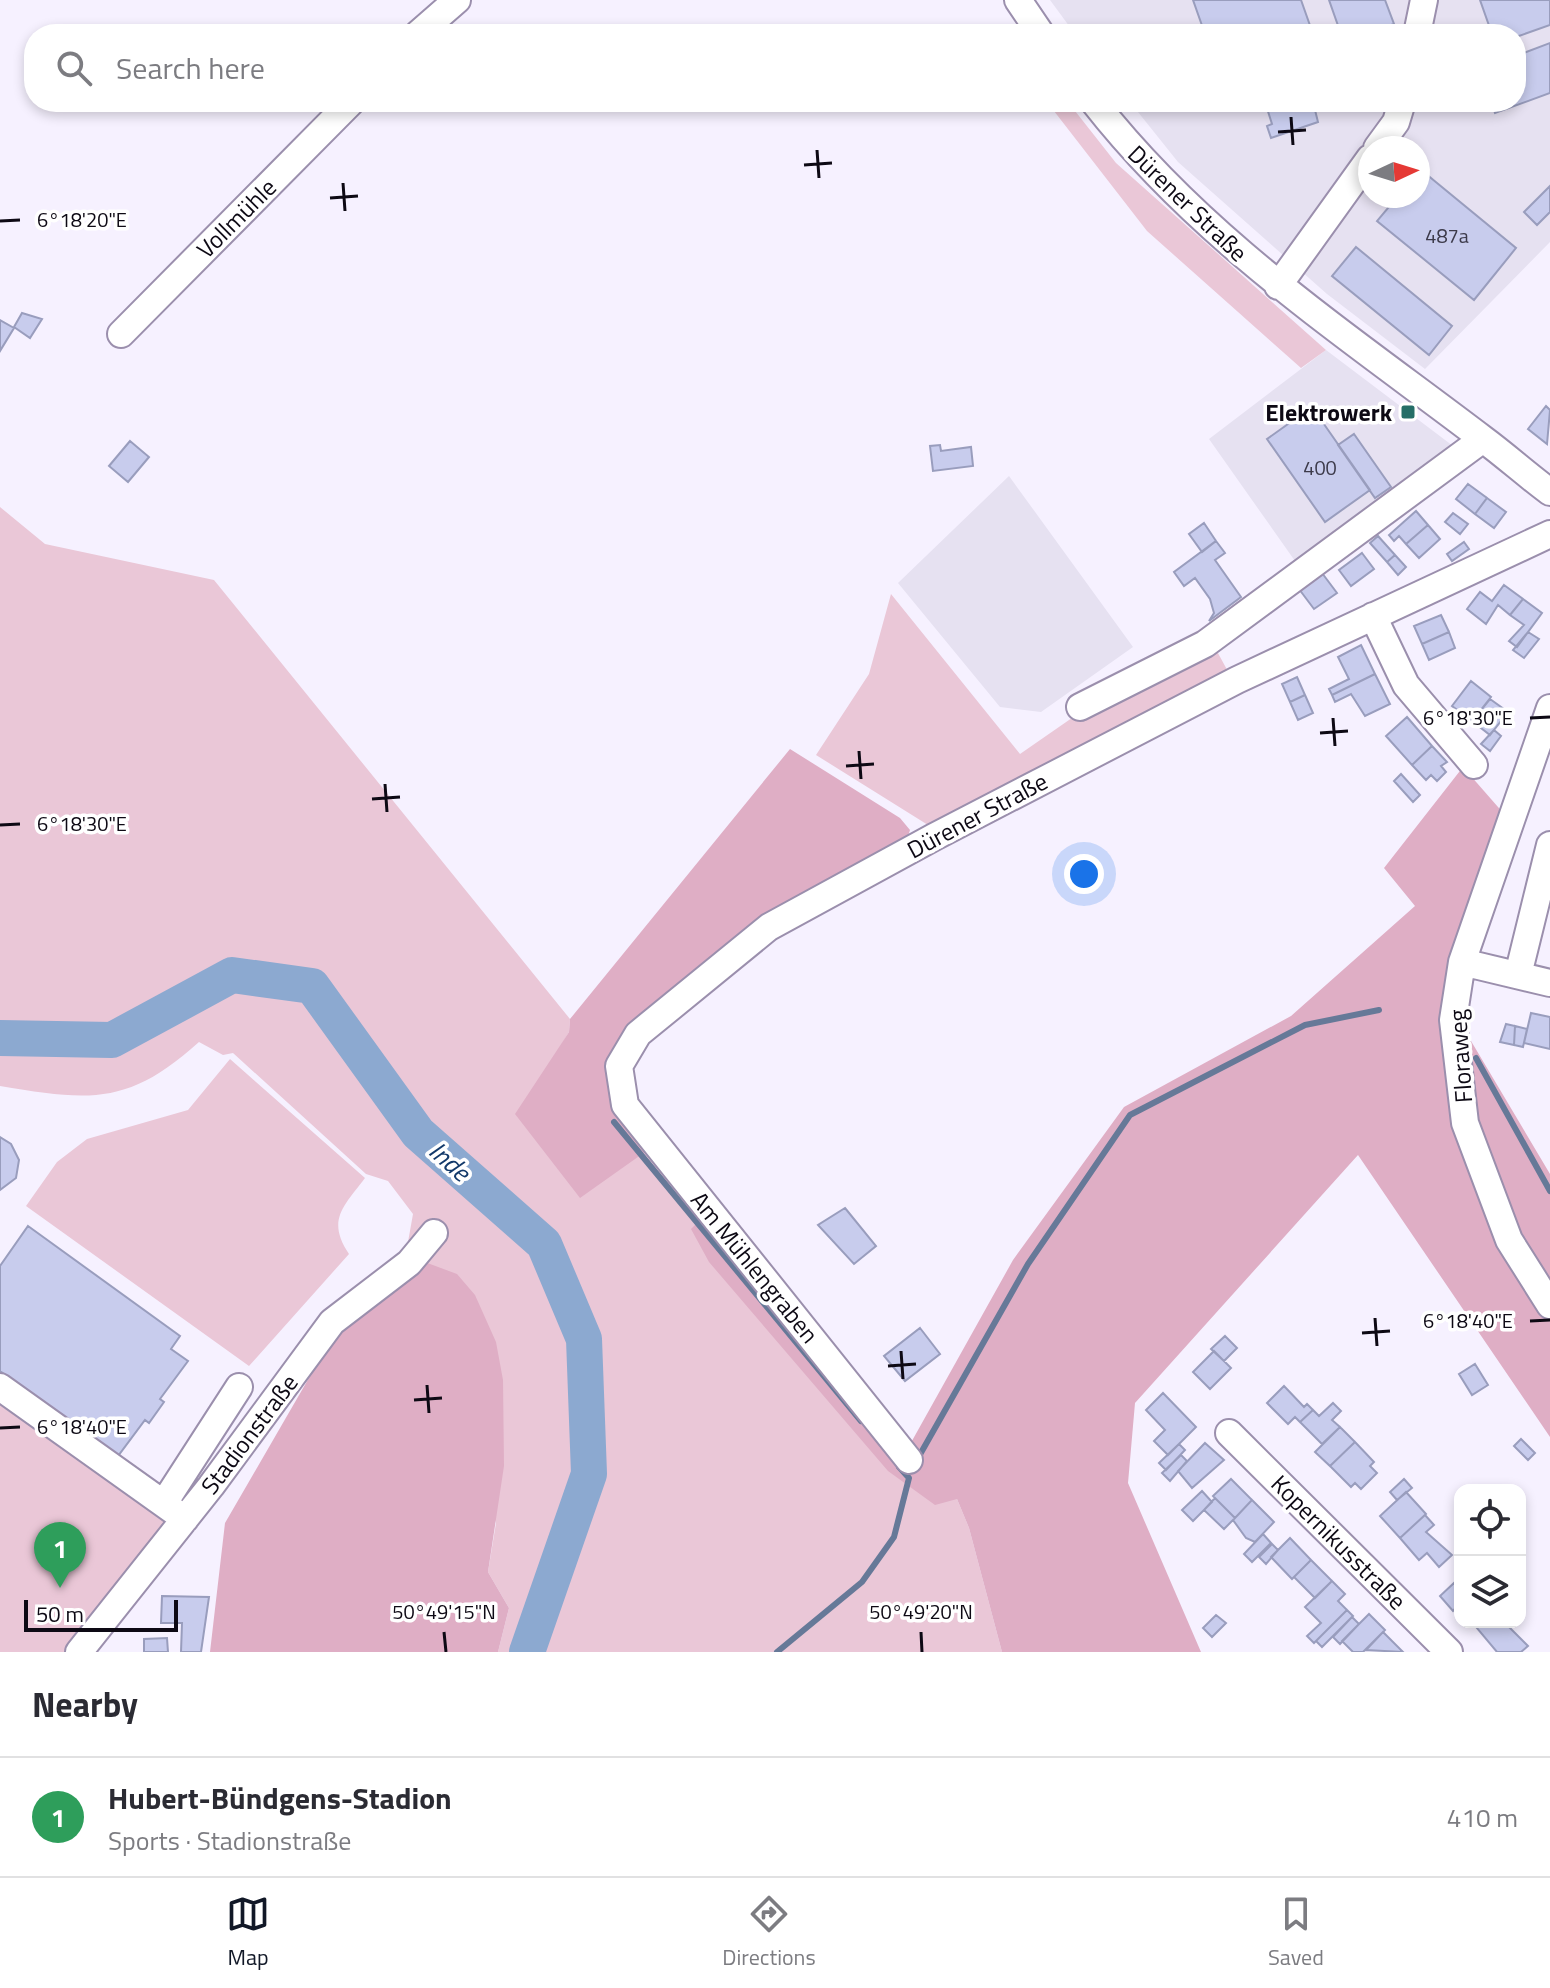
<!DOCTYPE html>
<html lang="en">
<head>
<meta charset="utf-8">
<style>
  body { margin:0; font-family:"Titillium Web",sans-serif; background:#f7f7f7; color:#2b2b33 }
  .controls { position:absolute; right:24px; bottom:24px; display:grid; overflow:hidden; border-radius:16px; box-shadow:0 4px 12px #0003 }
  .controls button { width:72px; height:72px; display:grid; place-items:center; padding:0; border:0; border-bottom:2px solid #e1e1e2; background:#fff; color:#2b2b33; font:40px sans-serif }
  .compass { position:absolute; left:1358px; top:136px; width:72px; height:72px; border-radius:50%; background:#fff; box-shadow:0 4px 12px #0003; rotate:86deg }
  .scale { position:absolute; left:24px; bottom:20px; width:154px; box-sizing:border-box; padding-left:8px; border:4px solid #0d0914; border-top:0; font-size:22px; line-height:28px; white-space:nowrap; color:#0d0914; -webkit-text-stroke:6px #fff; paint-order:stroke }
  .you { position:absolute; left:1084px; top:874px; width:28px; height:28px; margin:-20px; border:6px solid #fff; border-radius:50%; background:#1a73e8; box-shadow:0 0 0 12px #1a73e833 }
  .badge { display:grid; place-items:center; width:52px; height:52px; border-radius:50%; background:#111827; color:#fff; font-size:26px; font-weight:700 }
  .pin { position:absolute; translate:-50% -66px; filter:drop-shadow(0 2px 4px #0008) }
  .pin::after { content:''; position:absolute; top:42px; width:28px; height:24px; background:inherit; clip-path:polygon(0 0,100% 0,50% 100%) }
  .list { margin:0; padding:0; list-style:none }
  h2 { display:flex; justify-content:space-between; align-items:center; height:104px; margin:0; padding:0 32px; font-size:34px }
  h2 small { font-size:26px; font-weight:400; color:#7c7c81 }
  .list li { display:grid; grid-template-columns:52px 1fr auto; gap:24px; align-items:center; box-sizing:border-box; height:120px; padding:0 32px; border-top:2px solid #e1e1e2 }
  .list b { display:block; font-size:30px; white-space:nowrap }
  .list p { margin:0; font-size:26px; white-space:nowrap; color:#7c7c81 }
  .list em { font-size:26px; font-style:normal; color:#7c7c81 }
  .icon { flex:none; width:44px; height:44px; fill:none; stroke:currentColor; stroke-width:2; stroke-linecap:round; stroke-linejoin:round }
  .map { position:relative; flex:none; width:1550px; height:1652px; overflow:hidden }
  .search { position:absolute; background:#fff; box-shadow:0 4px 12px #0003; left:24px; right:24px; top:24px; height:88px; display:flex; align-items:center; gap:20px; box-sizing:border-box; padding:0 28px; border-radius:32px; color:#7c7c81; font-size:30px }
  .sheet { height:224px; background:#fff }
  nav { display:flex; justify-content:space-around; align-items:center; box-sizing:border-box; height:112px; border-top:2px solid #e1e1e2; background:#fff; font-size:22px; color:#7c7c81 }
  nav a { display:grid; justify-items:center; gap:4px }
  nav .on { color:#111827 }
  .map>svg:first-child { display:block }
  .built { fill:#e6e1f1; fill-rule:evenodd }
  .green { fill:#eac7d7 }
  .forest { fill:#dfaec5 }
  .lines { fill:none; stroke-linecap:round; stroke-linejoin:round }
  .stream { stroke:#667998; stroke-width:6 }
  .river { stroke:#8ca9d0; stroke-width:36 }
  .building { fill:#c8cced; stroke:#999dbd; stroke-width:2 }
  .minor-casing { stroke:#9b8fad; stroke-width:30 }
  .minor { stroke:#fff; stroke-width:26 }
  .ticks { fill:none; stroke:#0d0914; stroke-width:3 }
  .poi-dot { fill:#246d67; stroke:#fff; stroke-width:3 }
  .labels { text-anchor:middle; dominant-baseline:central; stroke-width:7; stroke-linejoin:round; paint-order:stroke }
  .number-label { font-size:20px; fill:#3c3a4a }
  .street-label { font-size:24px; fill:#0d0914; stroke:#fff }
  .poi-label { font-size:24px; font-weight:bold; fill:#0d0914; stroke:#fff; text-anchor:end }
  .water-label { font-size:26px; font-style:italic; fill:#13396a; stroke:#fff }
  .ticks-label { font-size:20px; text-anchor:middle; fill:#0d0914; stroke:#fff; stroke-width:7; stroke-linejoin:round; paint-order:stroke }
</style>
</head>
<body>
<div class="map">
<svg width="1550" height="1652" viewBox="0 0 1550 1652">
  <rect width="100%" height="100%" fill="#f6f1ff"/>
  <path class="built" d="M1050,0H1550V242L1425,369L1327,294L1178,162L1130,102H1516V34H1075ZM1370,148H1418V196H1370Z
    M1326,350L1457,449L1295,561L1209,439Z
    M1009,476L1133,647L1041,712L1000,707L898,583Z"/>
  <path class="green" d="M1047,102H1068L1116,163L1326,350L1301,368L1147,231Z
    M0,507L45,544L214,580L570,1019L569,1032L554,1057L652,1147L957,1499L969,1528L1002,1652H498L509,1608L488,1572L496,1523L422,1261L408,1242L413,1214L388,1181L366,1174L233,1053L223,1055L199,1042C128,1106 90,1101 0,1086Z
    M891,594L1020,754L1082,711L1213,644L1231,677L936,830L816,755L869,674Z
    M230,1059L365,1178C344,1206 326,1220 349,1254L249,1366L26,1206L57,1162L87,1139L188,1110Z
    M0,1405L169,1524L70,1652H0Z"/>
  <path class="forest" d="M790,749L900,818L910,830L904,848L767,922L612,1066L652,1147L580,1198L515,1114L569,1032L570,1019Z
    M1463,767L1505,815L1455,956L1440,1029L1471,1041L1550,1174V1437L1358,1155L1135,1403L1128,1483L1201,1652H1002L969,1528L957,1499L935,1505L888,1471L709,1262L691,1229L707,1213L908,1448L1013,1260L1124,1107L1291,1016L1415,906L1384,868Z
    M422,1261L457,1274L475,1295L496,1342L503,1380L504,1466L488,1572L509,1608L498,1652H210L225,1523L339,1326Z"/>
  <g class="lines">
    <path class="stream" d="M1476,1058L1550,1191
      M614,1122L861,1421
      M918,1458L1028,1264L1130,1115L1305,1025L1379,1010
      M777,1652L862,1582L894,1537L909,1478L899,1467"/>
    <path class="river" d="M0,1038L112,1040L232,975L312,986L418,1133L544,1244L584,1339L589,1474L527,1652"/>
  </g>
  <path class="building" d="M1193,0H1301L1313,34H1241L1240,30L1205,34Z
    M1329,0H1385L1394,24L1366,34H1341Z
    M1480,0H1550V25L1516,37V34H1492Z
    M1550,43V93L1495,113L1491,102H1516V56Z
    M1265,102H1313L1318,122L1271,138L1267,126L1272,124Z
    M1420,169L1516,248L1474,300L1377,221L1398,196H1418Z
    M1550,186V212L1537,225L1524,212Z
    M1356,247L1452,326L1429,355L1332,276Z
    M22,313L42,319L30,338L14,327Z
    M0,320L14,328L0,351Z
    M1546,406L1550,410L1547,444L1528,429Z
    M1312,407L1370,490L1325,522L1267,439Z
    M1354,434L1391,487L1375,498L1338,445Z
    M130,441L149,457L128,482L109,466Z
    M940,445L941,451L971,447L973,466L933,471L930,446Z
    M1468,484L1487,498L1475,514L1456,499Z
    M1487,498L1506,512L1494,528L1475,514Z
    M1416,511L1428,525L1406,544L1399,536L1394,541L1389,535Z
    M1453,513L1468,524L1460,534L1445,522Z
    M1204,523L1216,541L1202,552L1189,534Z
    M1428,525L1440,539L1419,558L1406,544Z
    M1378,536L1395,555L1387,562L1370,543Z
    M1216,541L1225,553L1215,560L1241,597L1209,621L1214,613L1210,599L1195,578L1184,586L1174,572Z
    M1464,542L1469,549L1452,561L1447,554Z
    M1362,553L1374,569L1351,586L1339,570Z
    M1395,555L1406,567L1398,575L1387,562Z
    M1322,573L1337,593L1314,609L1299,589Z
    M1504,585L1523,599L1510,615L1498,605L1486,624L1467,609L1480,592L1492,601Z
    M1523,599L1542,613L1517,647L1509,641L1524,625L1510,615Z
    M1441,615L1449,632L1422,644L1414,626Z
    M1449,632L1455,648L1429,660L1422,644Z
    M1528,632L1539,639L1524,658L1513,650Z
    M1361,645L1375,674L1332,695L1329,689L1349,679L1338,657Z
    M1375,674L1390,704L1365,716L1351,694L1335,702L1332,695Z
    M1297,677L1305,695L1290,702L1282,684Z
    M1471,681L1491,697L1472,721L1452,706Z
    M1305,695L1313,713L1298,720L1290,702Z
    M1490,699L1508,712L1490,735L1472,721Z
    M1407,717L1432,746L1412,765L1386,736Z
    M1494,730L1501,736L1490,751L1481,744Z
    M1432,746L1447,762L1441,766L1446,772L1437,781L1431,775L1426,780L1412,765Z
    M1401,774L1420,795L1413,802L1394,781Z
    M1531,1013L1550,1017V1049L1524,1043Z
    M1506,1024L1515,1026L1514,1045L1500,1042Z
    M1515,1026L1527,1029L1523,1047L1514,1045Z
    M0,1137L11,1144L19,1160L16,1178L0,1190Z
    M845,1208L876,1246L854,1264L818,1225Z
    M28,1226L180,1336L171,1349L188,1361L160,1399L164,1402L149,1423L145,1420L118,1456L0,1371V1266Z
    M920,1328L940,1354L905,1381L884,1356Z
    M1225,1336L1237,1348L1224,1361L1211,1349Z
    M1214,1351L1231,1368L1210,1389L1193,1372Z
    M1475,1364L1488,1385L1472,1395L1459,1374Z
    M1284,1386L1304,1407L1307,1404L1313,1410L1300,1422L1295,1417L1288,1424L1267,1403Z
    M1163,1393L1196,1427L1168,1455L1154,1441L1165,1430L1146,1410Z
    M1333,1403L1341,1411L1332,1420L1340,1427L1322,1444L1300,1422L1313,1410L1319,1416Z
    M1340,1427L1355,1442L1330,1466L1315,1452Z
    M1521,1439L1535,1453L1528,1460L1514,1446Z
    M1355,1442L1374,1462L1370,1466L1377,1473L1361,1489L1355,1483L1351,1487L1330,1466Z
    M1205,1443L1224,1460L1192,1488L1178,1471Z
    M1179,1444L1185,1450L1166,1470L1159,1463Z
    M1181,1455L1187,1461L1170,1481L1162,1473Z
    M1231,1479L1252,1500L1235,1518L1213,1496Z
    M1404,1479L1412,1488L1397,1500L1390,1492Z
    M1202,1491L1212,1502L1193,1521L1182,1510Z
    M1406,1492L1426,1514L1400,1538L1380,1516Z
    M1215,1498L1235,1518L1224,1529L1204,1510Z
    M1252,1500L1274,1522L1255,1542L1246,1538L1233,1520Z
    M1425,1515L1434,1525L1426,1532L1452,1555L1439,1567L1427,1553L1419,1560L1400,1538Z
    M1263,1534L1271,1543L1252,1562L1244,1554Z
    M1290,1538L1311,1560L1292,1579L1271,1557Z
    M1272,1544L1278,1550L1266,1564L1259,1557Z
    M1311,1560L1332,1581L1315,1598L1294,1577Z
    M1332,1581L1345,1594L1338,1601L1347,1610L1314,1643L1307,1636L1321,1623L1305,1607Z
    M1454,1583L1460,1589V1603L1453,1611L1440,1596Z
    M162,1596L209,1597L201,1652H181L182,1623H161Z
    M1347,1610L1353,1616L1322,1647L1316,1641Z
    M1369,1614L1385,1630L1363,1652H1353L1342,1641Z
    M1216,1615L1226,1623L1212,1637L1203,1628Z
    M1352,1617L1359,1624L1340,1644L1333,1637Z
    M1482,1622H1504L1528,1646L1521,1652H1497L1476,1627Z
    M1383,1632L1403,1652L1366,1650Z
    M167,1638L168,1652H144V1639Z"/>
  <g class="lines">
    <defs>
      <path id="minor" d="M1018,0L1041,34
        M418,34L457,0
        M1417,34L1424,0
        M1094,102C1202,240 1345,334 1483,439C1506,456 1527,475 1550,492
        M1377,148L1396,122L1402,102
        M1278,286L1370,158
        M121,334L351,102
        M1373,616L1406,685L1474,765
        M1080,707L1205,644L1483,439
        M1550,708L1462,962L1453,1020L1465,1123L1509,1240L1550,1305
        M1462,962L1550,983
        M1518,975L1550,845
        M0,1387L185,1519
        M1229,1433L1449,1652
        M909,1460L625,1105L619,1066L638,1034L769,927L934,837L1237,680L1550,534
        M164,1503L239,1387
        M79,1652L211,1486L332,1322L409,1263L434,1233"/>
    </defs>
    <use href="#minor" class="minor-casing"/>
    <use href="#minor" class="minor"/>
  </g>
  <path class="ticks" d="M1291,117L1293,145M1278,132L1306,130M817,150L819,178M804,165L832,163M343,183L345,211M330,198L358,196M0,221L20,220M1333,718L1335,746M1530,718L1550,717M1320,733L1348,731M859,751L861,779M846,766L874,764M385,784L387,812M372,799L400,797M0,825L20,824M1375,1318L1377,1346M1530,1321L1550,1320M1362,1333L1390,1331M901,1351L903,1379M888,1366L916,1364M427,1385L429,1413M414,1400L442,1398M0,1428L20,1427M444,1632L446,1652M921,1632L922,1652"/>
  <rect class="poi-dot" x="1400" y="404" width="16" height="16" rx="4"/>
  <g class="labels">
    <g class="number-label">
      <text x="1447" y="235">487a</text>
      <text x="1320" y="467">400</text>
    </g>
    <g class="street-label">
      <text transform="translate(1188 203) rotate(44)">Dürener Straße</text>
      <text transform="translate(236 218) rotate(-45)">Vollmühle</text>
      <text transform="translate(977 815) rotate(-28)">Dürener Straße</text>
      <text transform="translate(1460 1056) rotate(-94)">Floraweg</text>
      <text transform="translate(755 1267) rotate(51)">Am Mühlengraben</text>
      <text transform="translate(249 1434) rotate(-53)">Stadionstraße</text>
      <text transform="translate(1339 1542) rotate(45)">Kopernikusstraße</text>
    </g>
    <g class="poi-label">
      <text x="1392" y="412">Elektrowerk</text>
    </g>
    <g class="water-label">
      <text transform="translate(450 1161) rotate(42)">Inde</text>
    </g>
  </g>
  <g class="ticks-label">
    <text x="82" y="227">6°18'20"E</text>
    <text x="1468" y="725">6°18'30"E</text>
    <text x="82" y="831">6°18'30"E</text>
    <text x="1468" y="1328">6°18'40"E</text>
    <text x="82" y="1434">6°18'40"E</text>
    <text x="444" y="1619">50°49'15"N</text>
    <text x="921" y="1619">50°49'20"N</text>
  </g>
</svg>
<div class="controls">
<button><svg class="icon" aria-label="locate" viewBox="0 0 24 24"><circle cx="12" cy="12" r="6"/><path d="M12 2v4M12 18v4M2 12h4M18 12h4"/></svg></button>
<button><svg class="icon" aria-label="layers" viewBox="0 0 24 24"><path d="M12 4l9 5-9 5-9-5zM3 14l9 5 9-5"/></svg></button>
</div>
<svg class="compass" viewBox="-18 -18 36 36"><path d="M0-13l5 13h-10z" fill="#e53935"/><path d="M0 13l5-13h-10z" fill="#7c7c81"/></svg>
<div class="scale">50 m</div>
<div class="you"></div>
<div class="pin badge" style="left:60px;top:1588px;background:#2e9e5b">1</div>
<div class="search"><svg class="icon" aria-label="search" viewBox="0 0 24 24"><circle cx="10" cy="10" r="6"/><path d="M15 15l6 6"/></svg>Search here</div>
</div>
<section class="sheet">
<h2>Nearby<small></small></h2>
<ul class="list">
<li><span class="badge" style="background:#2e9e5b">1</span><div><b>Hubert-Bündgens-Stadion</b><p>Sports · Stadionstraße</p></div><em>410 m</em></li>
</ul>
</section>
<nav>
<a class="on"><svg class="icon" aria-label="map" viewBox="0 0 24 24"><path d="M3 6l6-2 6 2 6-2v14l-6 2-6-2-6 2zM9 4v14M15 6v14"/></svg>Map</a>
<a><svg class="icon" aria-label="directions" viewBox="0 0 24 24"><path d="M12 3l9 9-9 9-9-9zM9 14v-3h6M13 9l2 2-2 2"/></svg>Directions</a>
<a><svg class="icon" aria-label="saved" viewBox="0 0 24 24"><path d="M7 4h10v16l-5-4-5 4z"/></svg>Saved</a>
</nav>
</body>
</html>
